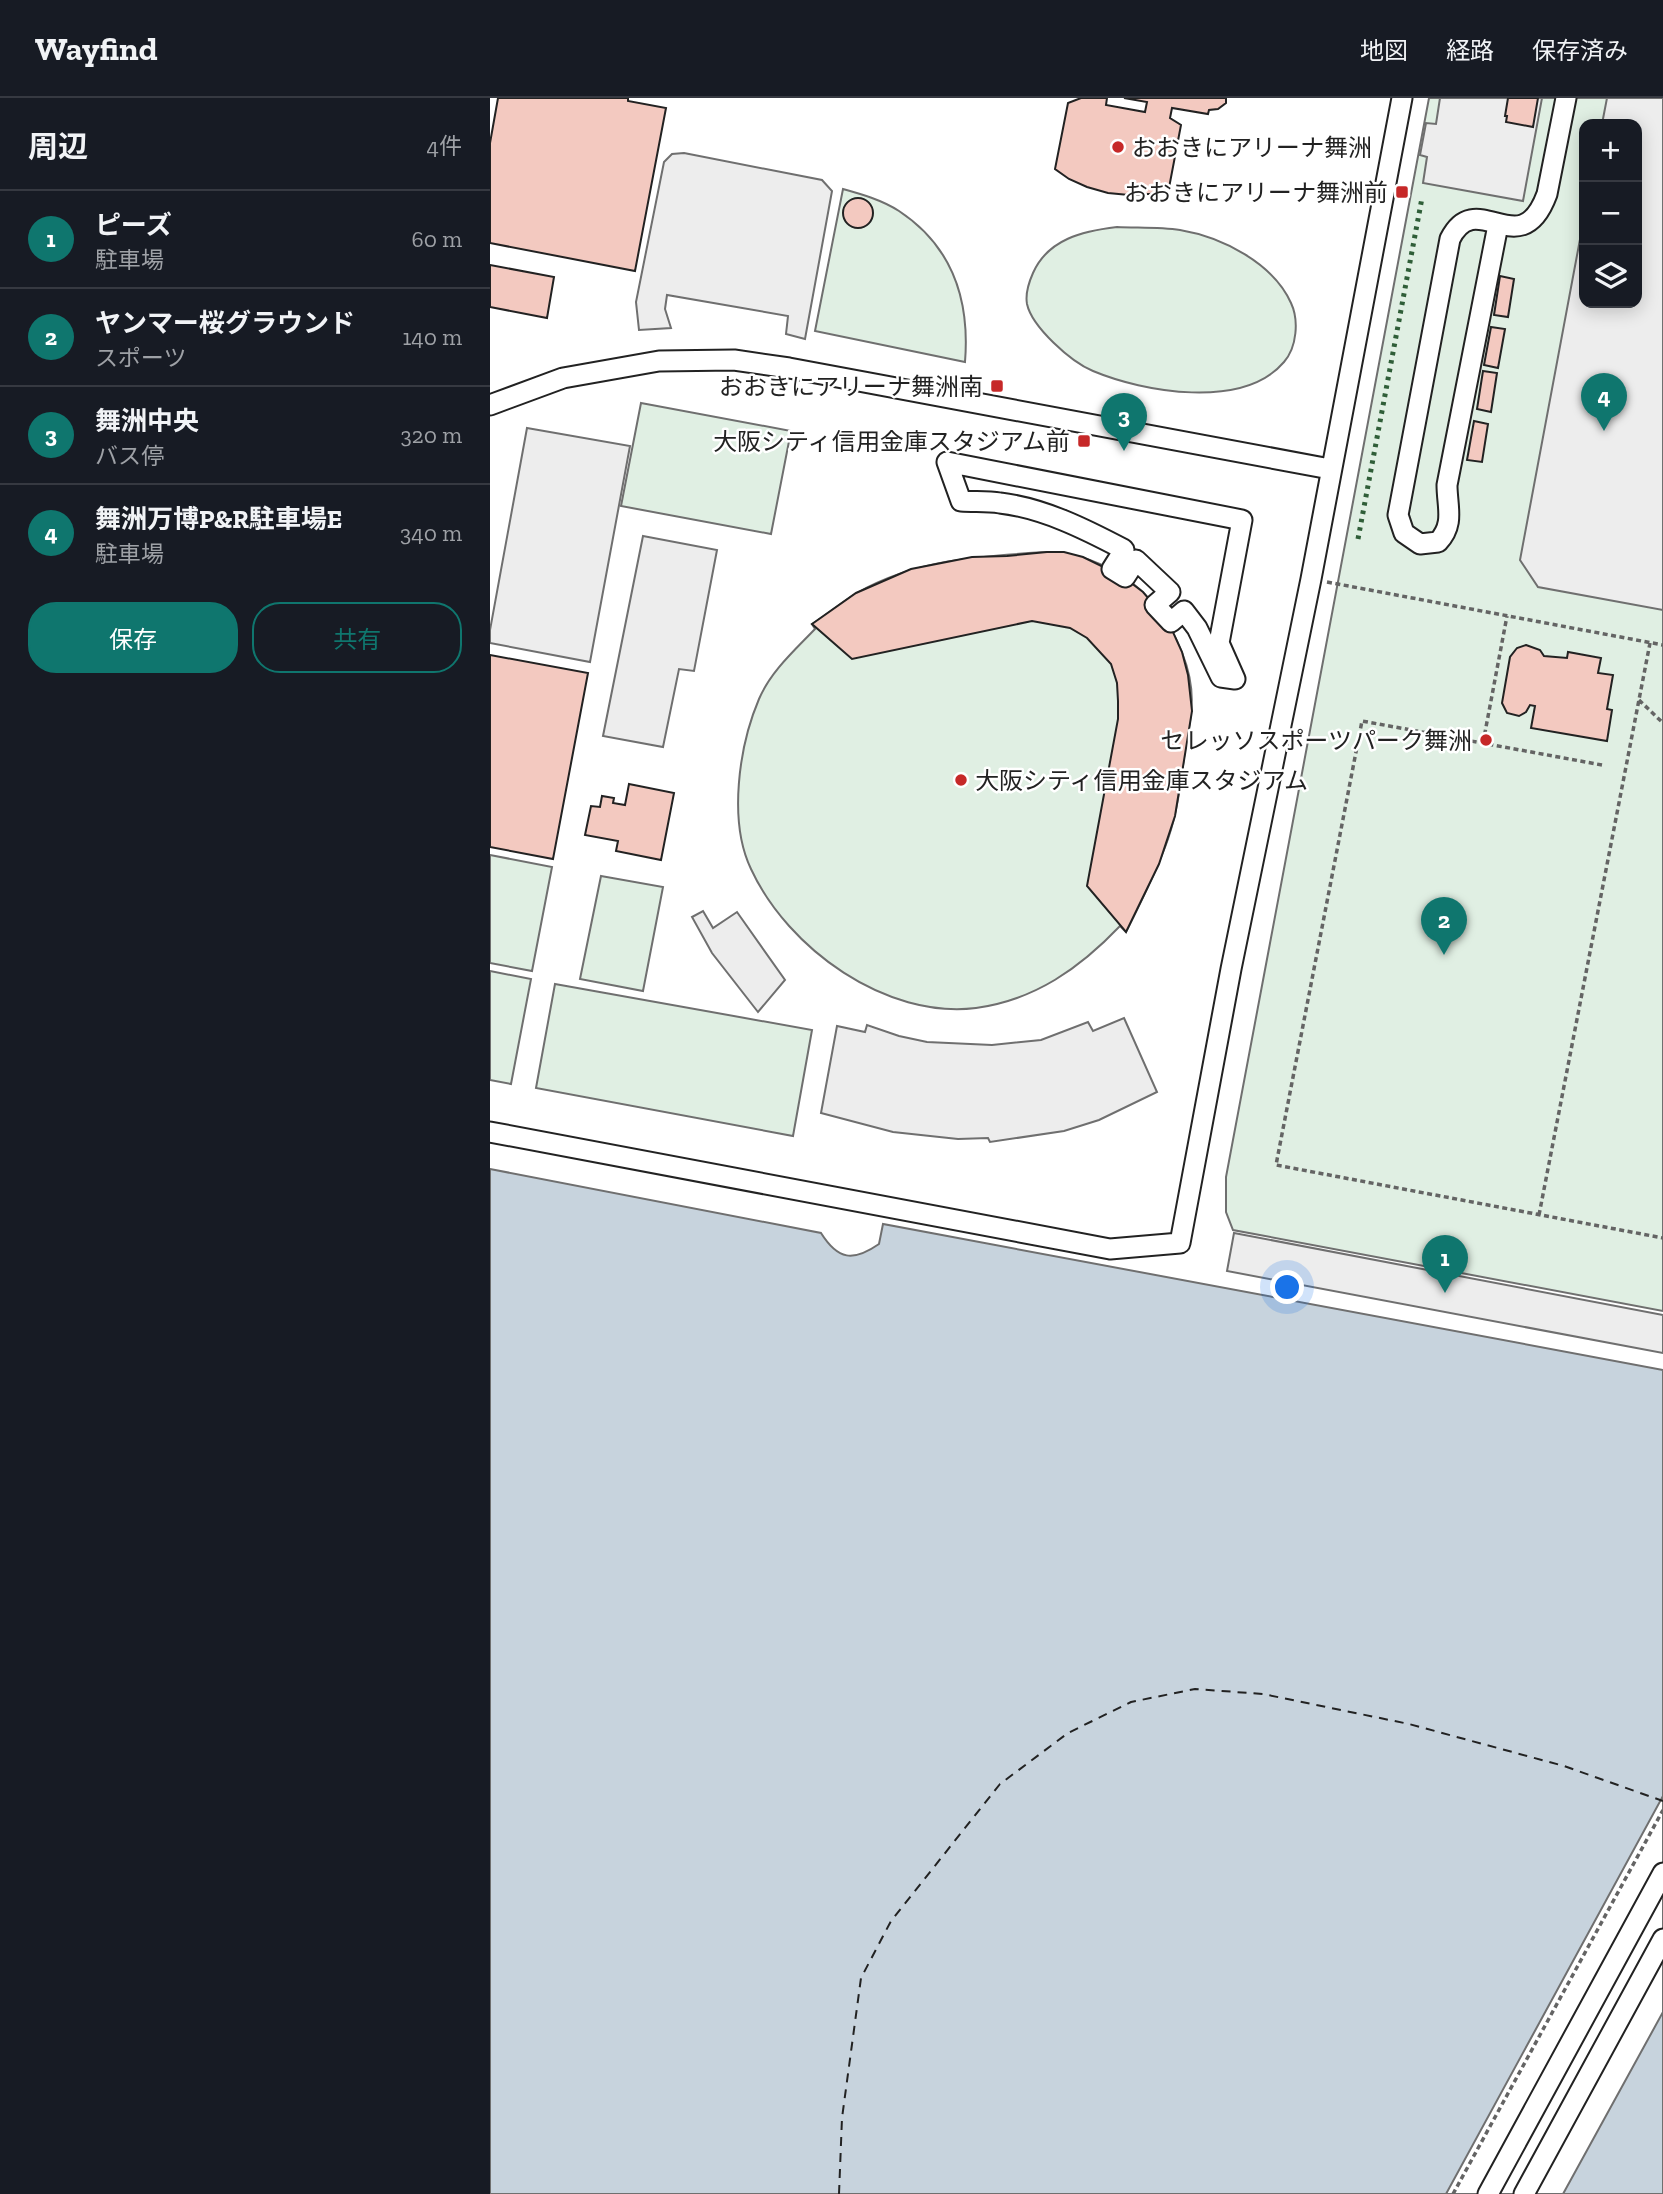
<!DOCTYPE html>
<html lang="ja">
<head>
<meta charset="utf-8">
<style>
  body { margin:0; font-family:"Zilla Slab","Noto Sans JP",serif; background:#242831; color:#f1f3f6 }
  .controls { position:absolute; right:21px; top:21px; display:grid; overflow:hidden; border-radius:14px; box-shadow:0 4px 18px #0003 }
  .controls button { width:63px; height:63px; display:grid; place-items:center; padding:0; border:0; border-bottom:2px solid #363941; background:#171b24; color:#f1f3f6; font:35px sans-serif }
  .you { position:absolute; left:798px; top:1190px; width:24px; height:24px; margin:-18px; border:5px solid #fff; border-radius:50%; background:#1a73e8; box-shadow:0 0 0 10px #1a73e833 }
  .badge { display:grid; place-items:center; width:46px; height:46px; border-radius:50%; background:#0f766e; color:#fff; font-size:23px; font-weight:700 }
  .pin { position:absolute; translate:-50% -58px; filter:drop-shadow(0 2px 4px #0008) }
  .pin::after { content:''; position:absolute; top:37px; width:24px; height:21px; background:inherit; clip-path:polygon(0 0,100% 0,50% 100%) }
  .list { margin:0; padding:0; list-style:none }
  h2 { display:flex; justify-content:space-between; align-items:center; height:91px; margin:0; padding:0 28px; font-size:30px }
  h2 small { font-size:23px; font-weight:400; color:#9ea1a6 }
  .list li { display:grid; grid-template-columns:46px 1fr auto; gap:21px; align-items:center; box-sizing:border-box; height:98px; padding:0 28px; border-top:2px solid #363941 }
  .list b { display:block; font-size:26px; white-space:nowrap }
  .list p { margin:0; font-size:23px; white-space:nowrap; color:#9ea1a6 }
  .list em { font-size:23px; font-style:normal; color:#9ea1a6 }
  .actions { display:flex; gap:14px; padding:21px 28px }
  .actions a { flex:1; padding:16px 0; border:2px solid #0f766e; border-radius:28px; text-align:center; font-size:24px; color:#0f766e }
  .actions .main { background:#0f766e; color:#fff }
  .icon { flex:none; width:38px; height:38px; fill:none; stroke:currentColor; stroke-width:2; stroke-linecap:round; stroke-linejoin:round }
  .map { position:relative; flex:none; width:1173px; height:2096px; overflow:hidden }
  header { display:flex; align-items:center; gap:42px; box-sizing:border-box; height:98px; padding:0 35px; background:#171b24; border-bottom:2px solid #363941 }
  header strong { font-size:33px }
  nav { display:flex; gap:38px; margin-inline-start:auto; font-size:24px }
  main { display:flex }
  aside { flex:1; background:#171b24 }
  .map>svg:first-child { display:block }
  .green { fill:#e0efe3; stroke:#6f6f6f; stroke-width:2; fill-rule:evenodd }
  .parking { fill:#ededed; stroke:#6f6f6f; stroke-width:2 }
  .water { fill:#c7d3dd; stroke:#6f6f6f; stroke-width:2 }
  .pier { fill:#fff; stroke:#6f6f6f; stroke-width:2 }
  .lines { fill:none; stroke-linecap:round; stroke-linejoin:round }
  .ferry { stroke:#222; stroke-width:2; stroke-dasharray:9 7; stroke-linecap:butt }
  .building { fill:#f3c9c0; stroke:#222; stroke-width:2 }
  .minor-casing { stroke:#222; stroke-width:23 }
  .path { stroke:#646464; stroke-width:3.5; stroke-dasharray:5 3.5; stroke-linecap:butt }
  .minor { stroke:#fff; stroke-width:19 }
  .hedge { stroke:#2f5e38; stroke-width:5; stroke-dasharray:3.5 5; stroke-linecap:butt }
  .poi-dot { fill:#c62828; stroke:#fff; stroke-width:2.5 }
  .labels { text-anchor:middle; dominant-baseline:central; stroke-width:5; stroke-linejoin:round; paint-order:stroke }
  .poi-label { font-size:24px; fill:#222; stroke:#fff; text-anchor:end }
</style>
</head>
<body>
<header>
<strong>Wayfind</strong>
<nav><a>地図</a><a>経路</a><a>保存済み</a></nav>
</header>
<main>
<aside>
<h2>周辺<small>4件</small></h2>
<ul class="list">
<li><span class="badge">1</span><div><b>ピーズ</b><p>駐車場</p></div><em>60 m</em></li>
<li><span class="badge">2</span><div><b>ヤンマー桜グラウンド</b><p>スポーツ</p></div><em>140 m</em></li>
<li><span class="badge">3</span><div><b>舞洲中央</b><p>バス停</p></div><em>320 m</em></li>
<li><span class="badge">4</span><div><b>舞洲万博P&amp;R駐車場E</b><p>駐車場</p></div><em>340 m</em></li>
</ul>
<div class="actions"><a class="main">保存</a><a>共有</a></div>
</aside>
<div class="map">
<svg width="1173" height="2096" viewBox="0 0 1173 2096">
  <rect width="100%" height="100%" fill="#fff"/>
  <path class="green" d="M939,0H1173V1213L743,1132L736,1114V1079ZM1094,26H1147V205H1094Z
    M353,91C371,96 392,102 409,113C462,148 480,202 475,264L325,233Z
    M627,129C647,130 670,129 690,132C732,139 783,165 801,205C809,222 807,249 794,264C753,312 653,294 603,273C581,264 542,229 537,206C535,195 539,184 543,175C558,141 593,133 627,129Z
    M151,305L301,333L281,436L131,408Z
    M557,454C595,455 635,473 660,502C686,533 706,574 701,615C700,627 697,640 695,652C691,682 688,712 678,741C667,773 651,804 636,834L630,828C590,870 545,902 486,910C396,921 298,851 261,771C238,723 249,648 269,601C281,573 305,552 325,531L322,526C338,516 352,504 367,495C426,461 491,458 557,454Z
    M0,757L62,769L42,873L0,865Z
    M111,778L173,789L153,893L90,881Z
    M0,873L41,881L21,986L0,982Z
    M65,886L322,932L303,1038L46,990Z"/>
  <path class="parking" d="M950,0H1052L1033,103L933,85L937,59L930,57L936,25L946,26Z
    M1117,0H1173V512L1048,489L1030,462L1094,120V205H1147V26H1112Z
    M194,55L332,82L342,93L315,241L296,236L298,218L177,197L175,211L181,230L149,232L146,204L174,64L182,56Z
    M37,330L140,348L100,564L0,545V532Z
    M153,438L227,452L204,573L189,571L173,649L113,638Z
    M213,813L223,830L247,814L295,882L268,914L222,855L202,819Z
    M634,920L667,994L609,1022L574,1033L500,1044L498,1040L468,1041L403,1034L331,1015L347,928L375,934L377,927L409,938L437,944L502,947L551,942L598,924L603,933Z
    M744,1135L1173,1217V1255L737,1173Z"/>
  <path class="water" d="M0,1071L331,1135C348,1162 363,1164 389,1146L393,1126L1173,1272V2096H0Z"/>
  <path class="pier" d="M1173,1698V1914L1073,2096H956Z"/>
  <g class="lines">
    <path class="ferry" d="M349,2096L352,2020L371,1880L401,1823L510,1686L578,1635L641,1604L705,1591L773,1596L919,1626L1074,1668L1173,1703"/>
  </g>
  <path class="building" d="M8,0H138V3L176,10L145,173L0,145V45Z
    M591,0H617L616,7L655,14L657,4L634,0H736V5L728,11L719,12L718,16L682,10L680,20L691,27L678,95L639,97L618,95L597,89L579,81L565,71L578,5Z
    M1018,0H1048L1043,29L1016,24L1017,18H1015Z
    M353 115a15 15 0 1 1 30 0a15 15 0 1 1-30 0Z
    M0,167L64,179L57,220L0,209Z
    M1010,178L1024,181L1018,219L1004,217Z
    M1001,229L1015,231L1008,270L994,267Z
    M993,273L1007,275L1001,314L987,311Z
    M984,323L998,326L992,364L977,362Z
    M557,454H574L593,459L632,478L653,494L678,523L692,554L698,577L702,613L685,718L669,766L636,834L597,788L628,621V603L627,585L621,566L597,540L580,530L542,523L362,561L322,526L366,495L421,471L482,459L517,458Z
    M1036,547L1050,552L1054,558L1077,560L1078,554L1111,560L1108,575L1123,577L1117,611L1122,612L1117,643L1041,630L1045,608L1040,607L1036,614L1029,618L1017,615L1012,605L1020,559L1027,550Z
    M0,557L98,575L63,761L0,749Z
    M139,686L184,695L171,762L126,753L128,743L95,737L101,708L110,709L112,698L124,700L123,705L135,707Z"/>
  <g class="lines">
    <defs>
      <path id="minor" d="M1008,127L957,387C957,409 965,426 948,444L930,446L914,435L908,417L960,141C987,87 1030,169 1057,96L1076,0
        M0,307L73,280L169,263L244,262L299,270L840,371
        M457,364L752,422L729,545L745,581L731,579L707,530L694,513L681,524L665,507L680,494L646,462L635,479L622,471L634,452L633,451C595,431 553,410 510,405C497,403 484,404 471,403Z
        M0,1034L620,1151L690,1145L741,871L821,481L912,0
        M998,2096L1173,1775
        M1034,2096L1173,1841"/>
    </defs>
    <use href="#minor" class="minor-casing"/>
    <path class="path" d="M837,484L1173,547
      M1149,602L1173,625
      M993,645L1017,518
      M1112,667L872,623L786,1067L1173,1140
      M1049,1117L1160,545
      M963,2096L1173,1712"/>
    <use href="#minor" class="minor"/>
    <path class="hedge" d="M868,441L932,100"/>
  </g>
  <g class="poi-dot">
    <circle cx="628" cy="49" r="7"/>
    <rect x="905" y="87" width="14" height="14" rx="3.5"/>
    <rect x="500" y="281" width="14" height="14" rx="3.5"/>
    <rect x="587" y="336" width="14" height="14" rx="3.5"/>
    <circle cx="996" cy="642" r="7"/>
    <circle cx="471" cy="682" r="7"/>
  </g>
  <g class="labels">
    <g class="poi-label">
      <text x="642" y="49" text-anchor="start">おおきにアリーナ舞洲</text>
      <text x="898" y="94">おおきにアリーナ舞洲前</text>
      <text x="493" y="288">おおきにアリーナ舞洲南</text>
      <text x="580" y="343">大阪シティ信用金庫スタジアム前</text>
      <text x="982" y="642">セレッソスポーツパーク舞洲</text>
      <text x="485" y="682" text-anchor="start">大阪シティ信用金庫スタジアム</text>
    </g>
  </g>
</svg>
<div class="controls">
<button>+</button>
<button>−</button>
<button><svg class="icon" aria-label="layers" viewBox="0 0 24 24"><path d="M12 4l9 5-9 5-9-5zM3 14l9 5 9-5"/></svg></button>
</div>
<div class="you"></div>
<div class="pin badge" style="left:955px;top:1195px">1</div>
<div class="pin badge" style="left:954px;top:857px">2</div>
<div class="pin badge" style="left:634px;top:353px">3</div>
<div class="pin badge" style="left:1114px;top:333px">4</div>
</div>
</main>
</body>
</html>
